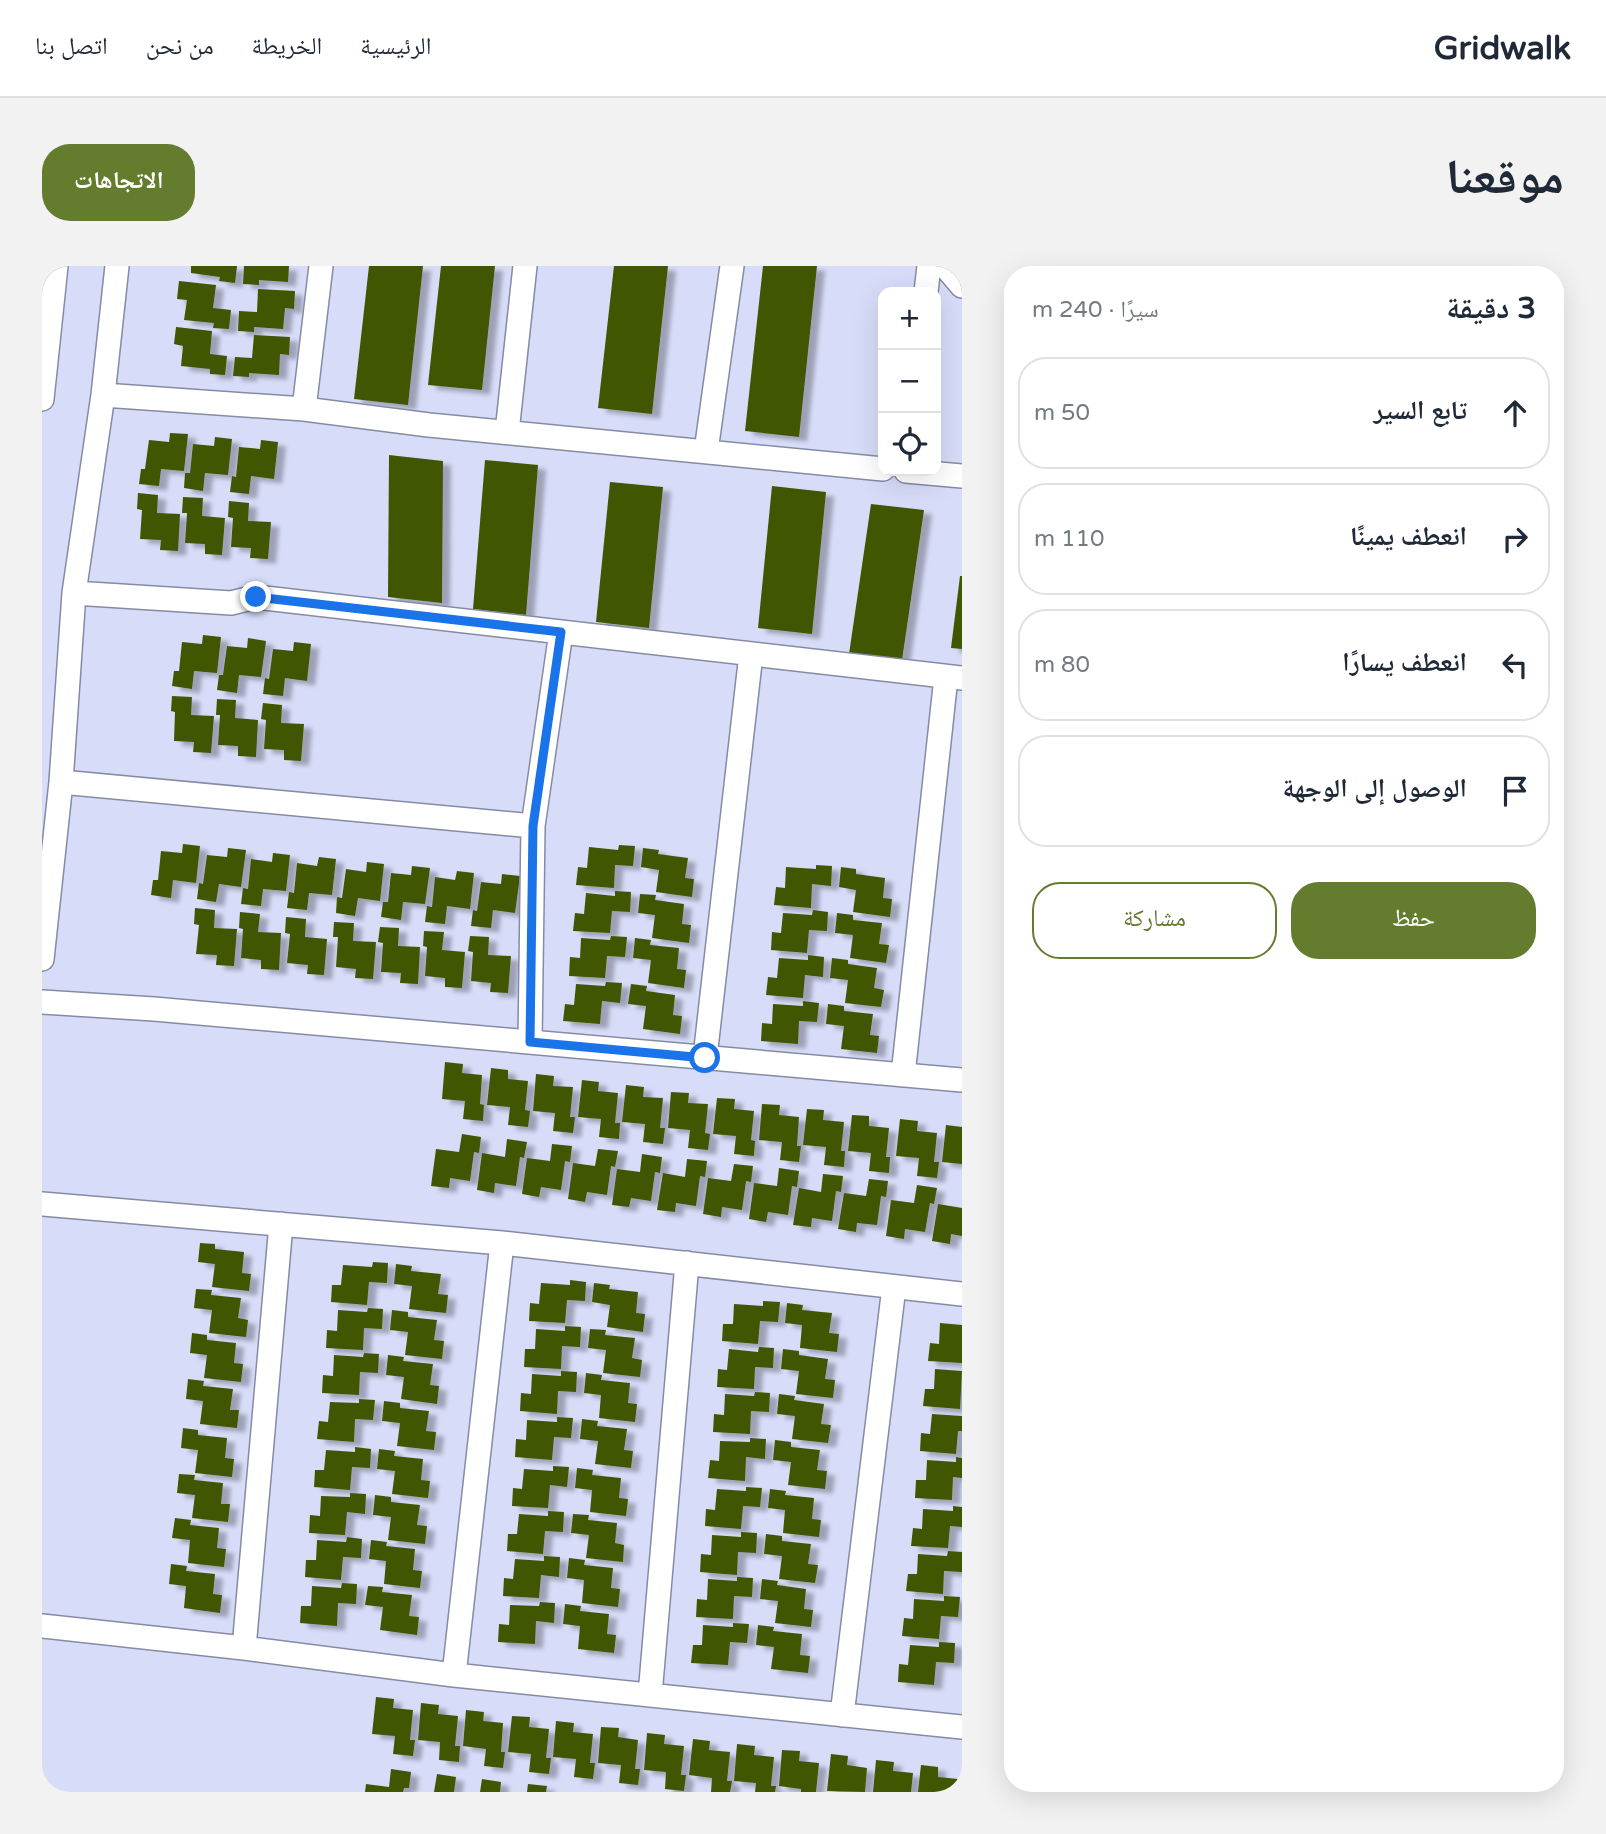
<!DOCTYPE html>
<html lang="ar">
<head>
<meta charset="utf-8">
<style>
  body { margin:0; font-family:"Varela Round","Noto Naskh Arabic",sans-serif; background:#f2f2f3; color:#1f2937; direction:rtl }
  .controls { position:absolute; right:21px; top:21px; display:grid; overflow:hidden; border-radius:14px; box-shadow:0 7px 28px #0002 }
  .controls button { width:63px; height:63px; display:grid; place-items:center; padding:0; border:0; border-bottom:2px solid #e0e1e3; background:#fff; color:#1f2937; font:35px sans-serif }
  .stop { position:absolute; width:21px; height:21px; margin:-16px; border:5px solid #1a73e8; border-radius:50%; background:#fff }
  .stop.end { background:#1a73e8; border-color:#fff; box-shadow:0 2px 7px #0008 }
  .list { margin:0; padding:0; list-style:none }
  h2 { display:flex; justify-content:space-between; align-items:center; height:91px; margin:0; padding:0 28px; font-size:30px }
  h2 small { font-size:23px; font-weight:400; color:#747a83 }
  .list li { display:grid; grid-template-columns:46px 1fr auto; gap:21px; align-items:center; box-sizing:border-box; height:112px; margin:0 14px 14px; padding:0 14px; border:2px solid #e0e1e3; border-radius:28px }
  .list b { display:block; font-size:26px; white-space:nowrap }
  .list em { font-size:23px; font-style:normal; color:#747a83 }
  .actions { display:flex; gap:14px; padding:21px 28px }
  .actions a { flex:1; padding:16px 0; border:2px solid #647c2e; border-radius:28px; text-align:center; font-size:24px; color:#647c2e }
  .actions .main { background:#647c2e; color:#fff }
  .icon { flex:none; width:38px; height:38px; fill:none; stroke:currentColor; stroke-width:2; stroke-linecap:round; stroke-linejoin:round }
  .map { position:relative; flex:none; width:920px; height:1526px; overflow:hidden; direction:ltr; border-radius:28px }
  header { display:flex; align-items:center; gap:42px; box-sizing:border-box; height:98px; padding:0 35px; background:#fff; border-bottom:2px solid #e0e1e3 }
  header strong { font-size:33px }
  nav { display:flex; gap:38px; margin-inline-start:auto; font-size:24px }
  .intro { display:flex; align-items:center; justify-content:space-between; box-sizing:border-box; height:168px; padding:0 42px }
  h1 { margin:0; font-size:49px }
  .button { padding:18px 32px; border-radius:28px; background:#647c2e; color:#fff; font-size:24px; font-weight:700 }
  main { display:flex; gap:42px; padding:0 42px }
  aside { flex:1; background:#fff; border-radius:28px; box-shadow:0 7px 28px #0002 }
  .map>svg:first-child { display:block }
  .building { fill:#415602; filter:url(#shadow) }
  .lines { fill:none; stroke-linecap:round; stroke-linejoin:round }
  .street-casing { stroke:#868ba4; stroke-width:26 }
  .street { stroke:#fff; stroke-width:23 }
  .route { stroke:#1a73e8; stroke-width:9 }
</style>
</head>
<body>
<header>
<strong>Gridwalk</strong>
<nav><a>الرئيسية</a><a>الخريطة</a><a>من نحن</a><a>اتصل بنا</a></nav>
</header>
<div class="intro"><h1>موقعنا</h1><a class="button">الاتجاهات</a></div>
<main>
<aside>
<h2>3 دقيقة<small>سيرًا · 240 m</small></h2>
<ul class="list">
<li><svg class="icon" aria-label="ahead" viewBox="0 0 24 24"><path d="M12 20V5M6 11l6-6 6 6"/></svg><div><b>تابع السير</b></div><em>50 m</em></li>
<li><svg class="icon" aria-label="right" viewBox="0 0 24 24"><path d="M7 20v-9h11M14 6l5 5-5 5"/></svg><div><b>انعطف يمينًا</b></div><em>110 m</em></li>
<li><svg class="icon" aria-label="left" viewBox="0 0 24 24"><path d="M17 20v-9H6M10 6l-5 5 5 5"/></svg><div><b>انعطف يسارًا</b></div><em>80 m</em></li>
<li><svg class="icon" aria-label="arrive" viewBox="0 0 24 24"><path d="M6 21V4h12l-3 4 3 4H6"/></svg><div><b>الوصول إلى الوجهة</b></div></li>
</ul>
<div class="actions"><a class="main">حفظ</a><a>مشاركة</a></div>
</aside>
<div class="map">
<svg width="920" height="1526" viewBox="0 0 920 1526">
  <defs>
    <filter id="shadow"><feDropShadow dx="8" dy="4.5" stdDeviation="2" flood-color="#0004"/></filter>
  </defs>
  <rect width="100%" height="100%" fill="#d7dcf8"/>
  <path class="building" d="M149,0H195L193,17L177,15L178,11L149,7Z
    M202,0H247L246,16L217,14V19L201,18Z
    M327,0H381L366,139L312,133Z
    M399,0H453L440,124L386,119Z
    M572,0H626L610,148L556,142Z
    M721,0H775L757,171L703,165Z
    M137,15L174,19L171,42L189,44L187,63L171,62L172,57L142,54L145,34L135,33Z
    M216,23L253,25L252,43L243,42L241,63L212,61V66L196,65L197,45L215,46Z
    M134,61L170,65L168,88L185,90L183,109L168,108V103L139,100L141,80L132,78Z
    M212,69L248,71L247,89L238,88L237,109L207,107V111L191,110L193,91L210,92Z
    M128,167L146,168L142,205L119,203L117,220L97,218L99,203H103L107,174L127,176Z
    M173,171L190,173L186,209L163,207L161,225L142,222L143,207H148L151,178L172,180Z
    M219,174L236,176L232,213L209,210L207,228L188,226L190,210L194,211L197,181L218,183Z
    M347,189L401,195L400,337L346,331Z
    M443,194L496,199L484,349L431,343Z
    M568,216L621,221L607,362L554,356Z
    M730,220L784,226L770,368L716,362Z
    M96,227L116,229L115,247L138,248L136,285L118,284L119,274L98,273L100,244L95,243Z
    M141,231L161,232L160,250L183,252L180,289L163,288V278L143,277L145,247H140Z
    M187,235L207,237L206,255L229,256L226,293L208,292L209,282L189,281L191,252L186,251Z
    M829,238L882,244L860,394L807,388Z
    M918,310H920V383L909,382Z
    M161,369L179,371L175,407L152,405L150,423L130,420L132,405H137L140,376L160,378Z
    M206,372L224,375L219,411L197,409L195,427L175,424L177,409H181L185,380L205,382Z
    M252,376L269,378L265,415L243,412L241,430L221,428L223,412L227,413L231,383L251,385Z
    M130,430L150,431L149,449L172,450L169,487L151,486L152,476L132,475L133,446L129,445Z
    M175,433L194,434L193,452L216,454L214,491L196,490V480L176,479L178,449H174Z
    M221,437L240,439L239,457L262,458L259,495L242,494V484L222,483L224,454L219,453Z
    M141,578L158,580L154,617L131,614L129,632L109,629L111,614H116L119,585L140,587Z
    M577,579L593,580L591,600L573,599L572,622L534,619L536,601L545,602L547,581L576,584Z
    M186,582L204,584L199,621L177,618L174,636L155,633L157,617L161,618L165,589L185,591Z
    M601,582L617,584L616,588L646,592L643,612L652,613L650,631L614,626L617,604L599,601Z
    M231,587L248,589L244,625L221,623L219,640L199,638L201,622L206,623L209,593L230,596Z
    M277,591L294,593L290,629L267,627L265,644L245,642L247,626L252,627L255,597L275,600Z
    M325,596L342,598L338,635L316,632L313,650L294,647L295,631L300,632L304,603L324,606Z
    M774,599L790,600L789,620L770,618L769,642L732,639L734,621L743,622L744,601L774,603Z
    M370,600L388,602L383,638L361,636L359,654L339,651L341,636H346L349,607L369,609Z
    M799,601L814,603V608L843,612L841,632L850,633L848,651L811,646L814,624L797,621Z
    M415,605L432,607L428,643L405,640L403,658L383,656L385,640L390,641L393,611L413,614Z
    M460,608L478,610L473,647L451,644L449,662L429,660L431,644L435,645L439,616L459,618Z
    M573,625L589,626L588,646L570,645L568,667L531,665L533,647L542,648L544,627L573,630Z
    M598,628L614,629L613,634L642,638L640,658L649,659L647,677L610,672L613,649L596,647Z
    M153,642L173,644L172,662L195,663L192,700L174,699L175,689L154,688L157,659L152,658Z
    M771,644L786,646L785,665L767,664L765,687L729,684L730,666L739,667L741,647L770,649Z
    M198,646L218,648L216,666L239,667L237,704L219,703V694L199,692L201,663L197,662Z
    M795,647L811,649V654L840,657L837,678L847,679L844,697L808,692L811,669L793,667Z
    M244,651L264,653L263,671L285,673L282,709L265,708L266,699L245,697L248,668L243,667Z
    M292,656L312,657L311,675L334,676L331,713L313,712L314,703L294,701L296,671H291Z
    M338,661L357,662L356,680L378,681L376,718L358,717L359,707L339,706L341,677L336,676Z
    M382,665L402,666L400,684L423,686L420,722L403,721V712L383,710L385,681L381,680Z
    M428,670L447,671L446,689L469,690L466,727L448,726L449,717L429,715L431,686L426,685Z
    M569,670L585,671L583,691L565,690L563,712L527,710L528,691L538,692L539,672L568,674Z
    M593,672L609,674L608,679L637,682L635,703L644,704L642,722L606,717L609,694L591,692Z
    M766,689L782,691L781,711L763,709L761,732L724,729L726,711L735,712L737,692L766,694Z
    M790,692L806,694V698L835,702L832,722L842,724L839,741L803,737L806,714L788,712Z
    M564,716L580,717L578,737L560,735L558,758L521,755L523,738L532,739L534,718L563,720Z
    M589,718L605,720L604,725L633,729L631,749L640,750L638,768L601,763L604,740L586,738Z
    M761,735L777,737L775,756L757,755L756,778L719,775L720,757L730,758L731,738L761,740Z
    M786,738L802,740V745L831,748L828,769L837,770L835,787L799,783L802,760L784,758Z
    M403,796L421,798L420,807L440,809L438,838L442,839L441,855L421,853L423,835L400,833Z
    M449,802L466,804V813L486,815L483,844L488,845L486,861L466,859L468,841L445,839Z
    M494,808L512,810L511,820L531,821L528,851H533L531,867L511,865L513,847L491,845Z
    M540,814L557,816L556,825L576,827L573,857H578L577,873L557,871L559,853L536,851Z
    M584,819L602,821L601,831L621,832L618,862H623L621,878L601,876L603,858L580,856Z
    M629,826L647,827L646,837L666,838L663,867L668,868L666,884L646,882L648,864L626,862Z
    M675,832L693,833L692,843L712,845L709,874L713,875L712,890L692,888L694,870L671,868Z
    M720,838L738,839L737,849L757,851L755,880H759L757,896L738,894L740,876L717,874Z
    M765,843L782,844L781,854L802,856L799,885H803L802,901L782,899L784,881L761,879Z
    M810,849L827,850V860L847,862L844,891H848L847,907L827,905L829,887L806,885Z
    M858,853L876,855L875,865L895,867L892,896H897L895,912L875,910L877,892L854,890Z
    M904,859L920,861V898L900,896Z
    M420,868L439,871L437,887L432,886L428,915L408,912L407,922L389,920L394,883L417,886Z
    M465,873L485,876L482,892L478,891L474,920L453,917L452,927L435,924L440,887L463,891Z
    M510,878L530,880L528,896L523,895L519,924L499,921L497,931L480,928L485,892L508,895Z
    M556,883L576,885L573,901L569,900L565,929L545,926L543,936L526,933L531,897L553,900Z
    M600,888L620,891L618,907L613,906L609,935L589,932L587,941L570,939L575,903L598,906Z
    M645,893L665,895L663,911L658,910L654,940L634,937L633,946L615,944L621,907L643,911Z
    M692,898L711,900L709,916L704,915L700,944L680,941L679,951L661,948L666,912L689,915Z
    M737,902L757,905L755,921L750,920L746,949L726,946L724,956L707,953L712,917L735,920Z
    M781,908L801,910L799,926L794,925L790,955L770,952L769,961L751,959L757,922L779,926Z
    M827,913L846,915L844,931L839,930L835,959L815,957L814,966L796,963L802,927L824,930Z
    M875,919L895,922L892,938L888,937L883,966L863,963L862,973L844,970L849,934L872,937Z
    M896,938L920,942V970L909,968L908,978L890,975Z
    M158,977L173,978V983L202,986L200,1007L209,1008L207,1025L170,1021L173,998L156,996Z
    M331,996L346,997L345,1017L327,1016L325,1039L289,1036L290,1019H299L301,999L330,1001Z
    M354,998L370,1000L369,1005L399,1008L396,1028L406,1029L404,1047L367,1043L370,1020L352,1018Z
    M528,1014L544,1016L543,1035L525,1034L523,1057L487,1055L488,1037L497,1038L499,1017L528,1019Z
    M552,1017L568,1019L567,1023L596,1026L594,1047L603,1048L601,1066L565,1061L568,1039L550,1036Z
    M154,1023L170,1024L169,1029L199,1032L196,1052L206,1054L204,1071L167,1067L170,1044L152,1042Z
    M721,1035L738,1036L736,1056L718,1055L716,1078L680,1075L681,1058H691L692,1038L721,1040Z
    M745,1037L761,1039L760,1044L790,1047L787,1067L797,1068L795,1086L758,1082L760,1059L743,1057Z
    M326,1042L341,1043L340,1063L322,1062L321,1084L284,1082L285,1064L295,1065L296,1044L325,1046Z
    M350,1044L366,1046V1051L395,1054L392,1074L402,1075L400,1093L363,1089L366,1066L348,1064Z
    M898,1057L920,1059V1097L886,1095L888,1077L897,1078Z
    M523,1060L539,1061L538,1081L520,1080L519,1103L482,1101L483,1083H493L494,1063L523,1065Z
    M548,1063L564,1064L563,1069L593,1072L590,1092L600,1094L598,1111L561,1107L564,1084L546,1082Z
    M150,1067L165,1069V1074L194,1077L192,1097L201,1098L199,1116L162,1112L165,1089L148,1087Z
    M717,1081L732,1082L731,1102L713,1101L712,1123L675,1121L676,1103L685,1104L687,1083L716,1086Z
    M741,1083L757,1085V1089L786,1093L783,1113L793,1114L791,1132L754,1128L757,1105L739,1103Z
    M322,1087L337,1088L336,1107L318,1106L317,1129L280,1127L281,1109L291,1110L292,1089L321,1091Z
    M346,1089L362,1091L361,1095L391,1098L388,1119L397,1120L395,1138L359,1133L362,1111L344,1109Z
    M893,1103L920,1105L918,1143L881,1140L883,1123H892Z
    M519,1105L535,1106L534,1126L516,1125L515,1148L478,1145L479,1127L489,1128L490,1108L519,1110Z
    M544,1107L560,1109L559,1114L588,1117L586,1137L595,1138L593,1156L557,1152L559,1129L542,1127Z
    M146,1113L162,1115L161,1120L191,1123L188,1144H197L195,1162L158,1158L161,1135L144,1133Z
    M713,1126L728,1127L727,1146L709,1145L708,1168L671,1166L672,1148L682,1149L683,1128L712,1130Z
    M737,1128L753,1130L752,1134L782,1138L779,1158L789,1159L786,1177L750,1173L753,1150L735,1148Z
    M317,1133L333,1134L331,1154L313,1153L312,1176L275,1173L277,1155L286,1156L288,1136L317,1137Z
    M342,1135L358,1137V1142L387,1145L384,1165L394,1166L392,1184L355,1180L358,1157L340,1155Z
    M890,1148L920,1150V1165H916L914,1188L878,1185L879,1167L888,1168Z
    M515,1151L531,1152L529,1172L512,1171L510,1194L473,1191L474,1173L484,1174L485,1154L515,1156Z
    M540,1153L556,1155L555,1160L585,1163L582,1184L591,1185L589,1202L553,1198L556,1175L538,1173Z
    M141,1162L156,1164V1169L185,1172L183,1192L192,1193L190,1211L153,1207L156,1184L139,1182Z
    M708,1172L724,1173L723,1193L704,1191L703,1215L666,1212L668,1194L677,1195L678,1175L708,1176Z
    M733,1174L749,1176V1181L778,1184L775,1204L785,1205L783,1223L746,1219L749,1196L731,1194Z
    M313,1181L329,1183L328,1202L310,1201L308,1224L272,1221L273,1204H282L284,1184L313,1186Z
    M337,1183L353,1185L352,1190L381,1193L379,1214L388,1215L386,1232L350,1228L353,1205L335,1203Z
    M914,1191L920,1192V1212L911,1211L910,1234L873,1232L874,1214H884L885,1194L914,1196Z
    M511,1200L527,1201L525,1221L508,1219L506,1242L470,1240L471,1222L480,1223L482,1203L511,1205Z
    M535,1202L551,1204L550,1209L579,1212L577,1232L586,1233L584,1250L548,1246L550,1224L533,1222Z
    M137,1208L153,1209L152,1214L181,1217L179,1238H188L186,1256L150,1252L153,1229L135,1227Z
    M704,1221L720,1222L718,1241L701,1240L699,1263L663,1260L664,1243L673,1244L675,1223L704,1225Z
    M728,1223L744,1225L743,1229L772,1232L770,1253L779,1254L777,1271L741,1267L743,1244L726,1242Z
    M308,1227L324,1228L323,1248L305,1246L303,1269L267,1267L268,1249L278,1250L279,1230L308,1231Z
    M333,1229L349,1231V1236L378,1239L375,1259L385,1260L383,1278L346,1274L349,1251L331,1249Z
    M911,1240L920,1241V1261L908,1260L906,1282L869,1280L871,1262L880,1263L881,1243L911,1245Z
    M506,1245L522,1246L521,1266L503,1265L501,1288L465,1285L466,1268H475L477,1248L506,1250Z
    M531,1248L547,1249L546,1254L575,1257L573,1277L582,1279L581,1296L544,1292L547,1269L529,1267Z
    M133,1252L149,1254L148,1259L177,1262L175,1282L184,1283L182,1301L146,1297L148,1274L130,1272Z
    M699,1266L715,1267L714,1287L696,1286L695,1309L658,1306L659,1288L669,1289L670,1269L699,1271Z
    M724,1268L740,1270V1275L769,1278L766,1298L776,1299L773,1317L737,1313L740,1290L722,1288Z
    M305,1271L320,1273L319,1292L301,1291L299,1314L263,1311L264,1294H274L275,1274L304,1276Z
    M329,1274L345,1276L344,1280L373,1283L371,1304L380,1305L378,1322L342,1318L344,1295L327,1293Z
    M906,1285L920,1286V1306L902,1305L901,1328L864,1325L866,1308H875L876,1288L905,1290Z
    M502,1290L518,1291L517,1311L499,1309L497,1332L461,1330L462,1312L471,1313L473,1293L502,1295Z
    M527,1292L543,1294L542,1299L571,1302L569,1322L578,1323L576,1341L540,1337L542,1314L525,1312Z
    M129,1298L145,1300L144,1305L173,1308L171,1328L180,1329L178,1347L142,1342L144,1320L127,1318Z
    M695,1311L711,1312L710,1331L692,1330L691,1353L654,1351L655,1333L665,1334L666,1313L695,1315Z
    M720,1313L736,1315L735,1319L764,1323L762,1343L771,1344L769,1361L733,1357L736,1335L718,1333Z
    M300,1317L315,1318L314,1338L296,1337L295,1360L258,1357L259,1340H269L270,1320L299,1322Z
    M326,1320L341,1321L340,1326L370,1329L367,1350L377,1351L375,1369L338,1364L341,1341L323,1339Z
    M902,1330L918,1331L916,1351L899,1350L897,1373L860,1370L862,1352L871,1353L872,1333L902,1335Z
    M498,1336L513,1337L512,1357L494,1355L493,1378L456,1376L457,1358L467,1359L468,1339L497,1340Z
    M523,1338L539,1340L538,1345L567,1348L565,1368L574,1369L572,1387L536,1383L538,1360L521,1358Z
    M691,1357L707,1358L705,1377L688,1376L686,1399L649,1397L651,1379H660L661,1359L691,1361Z
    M716,1359L732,1361L731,1365L760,1368L758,1389L768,1390L766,1407L729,1403L732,1381L714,1379Z
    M897,1376L913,1377L912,1397L894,1396L892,1419L856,1416L857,1398L866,1399L868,1379L897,1381Z
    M334,1431L352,1433L351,1442L371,1444L368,1474H373L371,1490L351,1488L353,1470L330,1468Z
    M379,1437L397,1439L396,1448L416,1450L413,1480H418L417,1496L397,1494L398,1476L376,1474Z
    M424,1444L442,1446L441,1455L461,1457L459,1486H463L461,1502L442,1500L444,1483L421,1480Z
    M470,1450L488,1451L487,1461L507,1463L504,1492H509L507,1508L487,1506L489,1488L466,1486Z
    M514,1455L532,1457L531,1466L551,1468L548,1497H553L551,1513L532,1511L534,1493L511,1491Z
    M559,1461L577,1462L576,1471L596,1474L593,1503H598L596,1519L577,1517L579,1499L556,1497Z
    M605,1467L623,1469L622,1478L642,1480L639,1509H644L642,1525L623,1523L624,1506L602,1504Z
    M651,1473L668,1475L667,1484L688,1486L685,1515H690L688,1526H669L670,1512L647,1509Z
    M695,1478L713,1480L712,1489L732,1491L729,1520H734L733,1526H713L714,1517L692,1515Z
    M740,1484L758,1485L757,1495L777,1497L774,1526H759V1523L737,1520Z
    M789,1488L806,1490L805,1499L825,1502L823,1526L785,1525Z
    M834,1494L852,1496L851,1505L871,1507L869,1526H831Z
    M879,1499L896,1501V1511L916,1513L914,1526H876Z
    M349,1503L369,1506L367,1522H362L361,1526H323L324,1518L347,1521Z
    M395,1508L414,1511L412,1526H392Z
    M440,1513L459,1516L458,1526H438Z
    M486,1518L505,1520L504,1526H485Z"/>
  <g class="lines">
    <defs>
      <path id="street" d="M75,0L61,129L32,327L19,516L491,560L488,776
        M279,0L262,143L387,159L841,203
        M903,0L920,20
        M884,26L887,0
        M61,129L262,143
        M0,133L14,0
        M465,166L483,0
        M664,185L690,0
        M864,205L920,210
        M32,327L189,337L214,331L920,412
        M491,560L519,366
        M0,693L19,516
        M0,736L112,743L920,814
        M663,791L709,388
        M861,809L904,411
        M0,938L460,977L920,1028
        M0,1360L202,1382L412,1409L920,1461
        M202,1382L239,958
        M412,1409L460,977
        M608,1429L645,997
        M800,1449L852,1021"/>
    </defs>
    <use href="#street" class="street-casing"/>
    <use href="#street" class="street"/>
  </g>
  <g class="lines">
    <path class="route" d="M214,331L519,366L491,560L488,776L663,792"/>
  </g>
</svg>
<div class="controls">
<button>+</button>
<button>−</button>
<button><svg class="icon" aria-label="locate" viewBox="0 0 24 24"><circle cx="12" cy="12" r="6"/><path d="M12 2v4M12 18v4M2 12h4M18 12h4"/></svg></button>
</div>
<div class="stop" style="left:663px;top:792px"></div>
<div class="stop end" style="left:214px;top:331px"></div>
</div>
</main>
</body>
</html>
